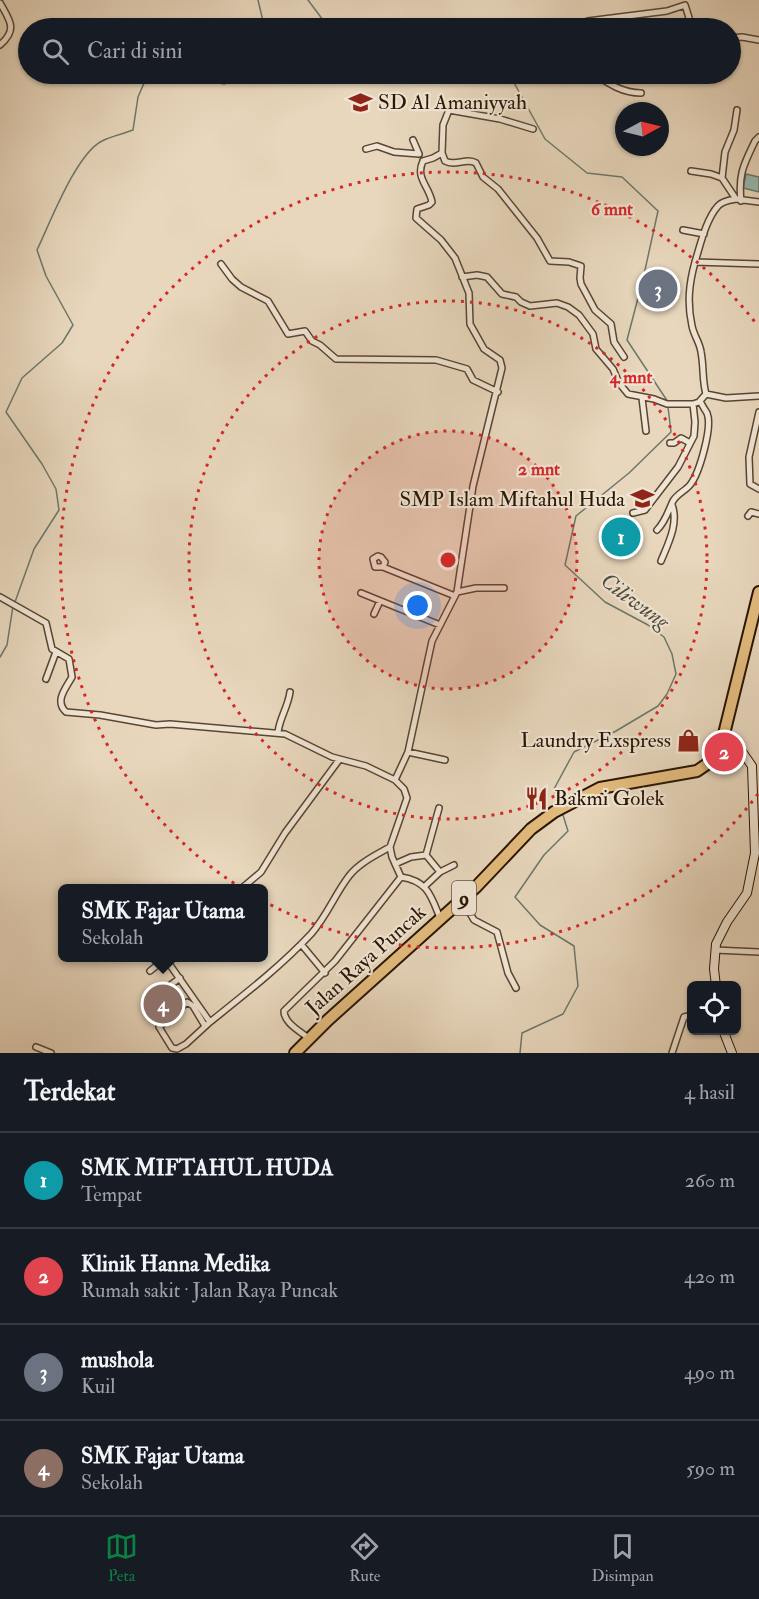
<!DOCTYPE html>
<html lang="id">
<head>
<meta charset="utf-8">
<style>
  body { margin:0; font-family:"IM FELL Double Pica",serif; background:#242831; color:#f1f3f6 }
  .controls { position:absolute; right:18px; bottom:18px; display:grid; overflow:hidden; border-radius:9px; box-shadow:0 2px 4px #0004 }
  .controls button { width:54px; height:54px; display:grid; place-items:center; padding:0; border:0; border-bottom:2px solid #363941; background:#171b24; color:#f1f3f6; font:30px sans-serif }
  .compass { position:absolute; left:615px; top:102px; width:54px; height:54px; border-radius:50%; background:#171b24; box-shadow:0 2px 4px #0004; rotate:83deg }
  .you { position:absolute; left:418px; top:606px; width:21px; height:21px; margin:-15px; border:4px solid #fff; border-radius:50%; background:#1a73e8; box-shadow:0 0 0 9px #1a73e833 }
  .badge { display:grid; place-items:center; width:39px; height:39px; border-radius:50%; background:#0b8043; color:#fff; font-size:20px; font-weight:700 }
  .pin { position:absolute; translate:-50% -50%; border:3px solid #fff; box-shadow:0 2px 6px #0006 }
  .popup { position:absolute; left:58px; top:884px; width:210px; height:78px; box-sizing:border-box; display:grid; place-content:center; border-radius:9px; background:#171b24; filter:drop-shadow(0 2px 4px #0005); font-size:20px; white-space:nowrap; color:#9ea1a6 }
  .popup b { font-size:22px; color:#f1f3f6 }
  .popup::after { content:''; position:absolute; left:50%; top:100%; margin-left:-12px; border:12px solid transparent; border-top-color:#171b24 }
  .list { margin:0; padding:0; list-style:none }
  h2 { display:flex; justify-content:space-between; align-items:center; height:78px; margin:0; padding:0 24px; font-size:26px }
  h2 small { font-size:20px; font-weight:400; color:#9ea1a6 }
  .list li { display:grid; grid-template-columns:39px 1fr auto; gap:18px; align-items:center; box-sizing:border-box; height:96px; padding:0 24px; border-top:2px solid #363941 }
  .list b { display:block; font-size:22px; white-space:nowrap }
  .list p { margin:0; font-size:20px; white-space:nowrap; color:#9ea1a6 }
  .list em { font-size:20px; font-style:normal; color:#9ea1a6 }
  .icon { flex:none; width:33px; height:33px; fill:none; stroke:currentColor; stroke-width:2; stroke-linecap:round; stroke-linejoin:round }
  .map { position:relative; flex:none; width:759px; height:1053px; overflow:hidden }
  .search { position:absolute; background:#171b24; box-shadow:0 2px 4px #0004; left:18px; right:18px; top:18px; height:66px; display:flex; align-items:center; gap:15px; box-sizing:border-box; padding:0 21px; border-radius:33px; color:#9ea1a6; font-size:22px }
  .sheet { height:462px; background:#171b24 }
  nav { display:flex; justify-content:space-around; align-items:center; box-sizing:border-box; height:84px; border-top:2px solid #363941; background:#171b24; font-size:16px; color:#9ea1a6 }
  nav a { display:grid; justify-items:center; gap:3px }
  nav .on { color:#0b8043 }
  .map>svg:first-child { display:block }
  .water { fill:#97bab0; stroke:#6b786b; stroke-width:1.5 }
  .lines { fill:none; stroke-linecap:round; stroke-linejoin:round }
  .stream { stroke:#6b786b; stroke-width:1.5 }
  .street-casing { stroke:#584632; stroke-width:8 }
  .secondary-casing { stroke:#281503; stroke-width:10 }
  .highway-casing { stroke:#281503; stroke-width:14 }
  .street { stroke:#f0e5d4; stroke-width:5 }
  .secondary { stroke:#f0e5d4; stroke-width:8 }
  .highway { stroke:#e4bc7e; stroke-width:10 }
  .ring { fill:none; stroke:#d62828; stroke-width:3; stroke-dasharray:3 6 }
  .labels { text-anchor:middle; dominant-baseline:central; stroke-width:4.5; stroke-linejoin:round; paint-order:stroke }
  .shield { fill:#f0e5d4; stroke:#645342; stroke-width:1.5 }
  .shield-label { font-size:20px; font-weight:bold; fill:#281503 }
  .poi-label { font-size:21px; fill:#281503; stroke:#f0e5d4; text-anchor:start }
  .street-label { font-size:21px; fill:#281503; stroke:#f0e5d4 }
  .water-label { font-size:22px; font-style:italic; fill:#4f4f40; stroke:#f0e5d4 }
  .centre { fill:#d62828; stroke:#f0e5d4; stroke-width:3 }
  .ring-label { font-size:18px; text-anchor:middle; font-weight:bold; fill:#d62828; stroke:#f0e5d4; stroke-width:4.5; stroke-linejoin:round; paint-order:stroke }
</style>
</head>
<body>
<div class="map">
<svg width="759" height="1053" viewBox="0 0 759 1053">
  <rect width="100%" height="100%" fill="#e8d7bd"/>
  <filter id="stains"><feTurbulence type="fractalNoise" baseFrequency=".00333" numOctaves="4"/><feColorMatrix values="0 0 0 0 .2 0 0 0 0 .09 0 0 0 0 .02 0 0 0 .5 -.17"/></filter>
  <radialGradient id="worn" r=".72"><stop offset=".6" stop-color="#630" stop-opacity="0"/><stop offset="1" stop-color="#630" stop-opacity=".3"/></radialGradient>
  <path class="water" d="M746,174L759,177V192L743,188Z"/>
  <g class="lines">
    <path class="stream" d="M258,0L263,21V28
      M308,0L329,28
      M185,74L224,84L244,74
      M503,74L512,79L545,139L587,173L622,177L658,211L643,279L627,340L668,402
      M15,602L34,549L59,510L56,489L42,464L6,412L22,378L62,343L73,325L46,276L37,250C50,223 76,154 102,141C111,136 123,134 133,130L138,97L148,74
      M0,657L7,645L13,606
      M559,804L554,789L574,752L616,731L658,706L667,694L676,674L672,654L664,637L648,625L605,602L565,565L576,516L629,473L671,432L668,407
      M520,1053L522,1033L563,1014L578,986L574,946L540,925L515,897L544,855L568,831L562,812"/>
    <defs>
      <path id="street" d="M0,3C10,21 18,29 0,45
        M575,28L579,24L588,21L667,11L685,5L690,21L696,28
        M730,38L742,37L759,40
        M594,74C609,84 623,93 641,93
        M413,140L419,154
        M366,149L377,146L394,152L419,154
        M442,153L445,161C456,167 466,157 476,163L483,177L498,189L537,238L550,261L569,262L581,266L580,278L581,284L595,310L611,324L614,342L624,357
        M423,161L433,158L442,153L443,125L449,110L500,119L533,129
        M691,171L711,174L722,178L736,199L759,202
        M722,178L725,152L734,130L737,110
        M736,199C730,200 722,201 718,206C706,219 700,246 695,262L759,264
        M741,201C738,174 744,164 755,141L759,137
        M683,230L704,234
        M695,262C689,284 687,303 692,326C694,336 700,343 701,352C704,367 702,380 706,394
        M221,264L232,279L241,287L268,301L288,334L305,331L312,341L320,345L336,359L436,360L467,369L473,380L498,392
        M462,277L477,275L487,277L502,294L516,297L521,302L530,306L557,303L568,307L579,315L593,334L596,349L613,369L619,383L628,394L654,399L667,404H693L699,402L706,394
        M706,394L726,398L759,396
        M642,398L646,431
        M759,412L749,457L750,484L759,489
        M670,443H674L681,438L690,443
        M633,513L645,510L678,467L694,436L695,422L693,404
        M748,516L751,512L759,514
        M657,530C666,521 668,511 673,501C677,494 685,491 690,485C699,474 713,427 707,413C705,410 702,405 700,401
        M661,561C668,544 679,523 672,505
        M383,567L385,562L381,557L378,556L373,559L375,567H383L455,596
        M457,592L476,588H504
        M361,593L440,625
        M0,597L46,623L52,649L69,659L72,677C66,688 54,701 66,712L100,715L156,725L170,724L285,734L332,757L366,766L395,780L404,789L407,798L390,847L392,857L401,877C428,881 431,896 440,918
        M374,614L380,601
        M46,679L56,652
        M278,732C280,717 288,707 290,692
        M408,752L445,760
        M395,780L408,752L432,641L457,592L473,486L502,368L500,360L484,349L470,324L469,293L455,258L441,240L416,218L417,209L429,205L432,202C429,186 415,178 423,161
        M426,855L439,808
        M395,864L411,857L426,855L440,872
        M425,886L440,872L454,865
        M242,888L261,872L285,833L339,760
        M462,900L474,920L497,932L508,973L516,988
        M301,944L325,973
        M715,950L759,952
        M168,958L170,965L210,1022C245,994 280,967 311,934C327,916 335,894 349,876C359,863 376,855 390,847
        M150,971L166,958
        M150,1000L180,978
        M205,1026L193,1006L187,1002L159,1027L172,1048L177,1049L186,1044L210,1022
        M308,1038C300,1031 284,1023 284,1011L335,961L401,877
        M36,1047L51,1053
        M672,1053L684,1017L692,1015"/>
      <path id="secondary" d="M716,986L714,969L716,944L727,922L747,893L755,853L752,766L743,753L722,742
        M723,1030L732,1053"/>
      <path id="highway" d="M295,1053L328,1020L476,887L531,829L554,812L600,788L697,771L710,762L722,742L759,592"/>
    </defs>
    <use href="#street" class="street-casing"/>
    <use href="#secondary" class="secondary-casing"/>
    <use href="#highway" class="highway-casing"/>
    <use href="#street" class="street"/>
    <use href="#secondary" class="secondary"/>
    <use href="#highway" class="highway"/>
  </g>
  <circle cx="448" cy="560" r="129" fill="#d62828" fill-opacity=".12"/>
  <g class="ring">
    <circle cx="448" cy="560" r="129"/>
    <circle cx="448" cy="560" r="259"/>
    <path d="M758 794A388 388 0 1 1 758 326"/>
  </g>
  <defs>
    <symbol id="school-bare" viewBox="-9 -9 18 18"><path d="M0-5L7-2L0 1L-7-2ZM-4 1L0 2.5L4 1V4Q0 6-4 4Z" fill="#8f2418" stroke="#f0e5d4" stroke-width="2.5" paint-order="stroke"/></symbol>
    <symbol id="shop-bare" viewBox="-9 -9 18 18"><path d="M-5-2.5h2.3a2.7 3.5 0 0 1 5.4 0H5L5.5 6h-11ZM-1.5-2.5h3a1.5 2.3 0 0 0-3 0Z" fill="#8f2418" stroke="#f0e5d4" stroke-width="2.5" paint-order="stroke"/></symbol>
    <symbol id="restaurant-bare" viewBox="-9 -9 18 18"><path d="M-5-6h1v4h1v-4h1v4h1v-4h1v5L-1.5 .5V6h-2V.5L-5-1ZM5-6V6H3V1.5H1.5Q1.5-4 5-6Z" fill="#8f2418" stroke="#f0e5d4" stroke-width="2.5" paint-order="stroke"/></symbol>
  </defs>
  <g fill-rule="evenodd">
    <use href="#school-bare" x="344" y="86" width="33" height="33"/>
    <use href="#school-bare" x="626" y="482" width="33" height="33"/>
    <use href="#shop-bare" x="672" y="724" width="33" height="33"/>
    <use href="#restaurant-bare" x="520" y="782" width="33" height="33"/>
  </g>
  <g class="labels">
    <rect class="shield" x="452" y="881" width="24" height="34" rx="4.5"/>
    <g class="shield-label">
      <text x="464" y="898">9</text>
    </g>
    <g class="poi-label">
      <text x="378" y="102">SD Al Amaniyyah</text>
      <text x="625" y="499" text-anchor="end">SMP Islam Miftahul Huda</text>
      <text x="671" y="740" text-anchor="end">Laundry Exspress</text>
      <text x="554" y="798">Bakmi Golek</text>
    </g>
    <g class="street-label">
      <text transform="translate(366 960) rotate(-42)">Jalan Raya Puncak</text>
    </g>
    <g class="water-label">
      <text transform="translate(635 601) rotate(36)">Ciliwung</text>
    </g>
  </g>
  <circle cx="448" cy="560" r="9" class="centre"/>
  <g class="ring-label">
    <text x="612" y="215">6 mnt</text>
    <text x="631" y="383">4 mnt</text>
    <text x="539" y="475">2 mnt</text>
  </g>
  <rect width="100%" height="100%" filter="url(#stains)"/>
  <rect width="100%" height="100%" fill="url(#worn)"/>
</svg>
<div class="controls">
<button><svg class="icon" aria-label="locate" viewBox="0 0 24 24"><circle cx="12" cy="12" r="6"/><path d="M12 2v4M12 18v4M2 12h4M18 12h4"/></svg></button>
</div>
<svg class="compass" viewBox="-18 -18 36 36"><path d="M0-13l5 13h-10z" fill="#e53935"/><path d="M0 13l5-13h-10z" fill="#9ea1a6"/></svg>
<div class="you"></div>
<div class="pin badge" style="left:621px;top:537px;background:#0f9aa8">1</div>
<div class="pin badge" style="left:724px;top:752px;background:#e0444e">2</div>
<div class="pin badge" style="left:658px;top:289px;background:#6b7280">3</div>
<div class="pin badge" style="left:163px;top:1004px;background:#8d6e63">4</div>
<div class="popup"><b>SMK Fajar Utama</b>Sekolah</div>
<div class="search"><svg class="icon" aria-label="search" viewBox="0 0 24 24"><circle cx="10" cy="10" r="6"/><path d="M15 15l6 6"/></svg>Cari di sini</div>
</div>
<section class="sheet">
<h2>Terdekat<small>4 hasil</small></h2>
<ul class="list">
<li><span class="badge" style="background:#0f9aa8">1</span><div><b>SMK MIFTAHUL HUDA</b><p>Tempat</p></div><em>260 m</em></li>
<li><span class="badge" style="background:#e0444e">2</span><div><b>Klinik Hanna Medika</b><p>Rumah sakit · Jalan Raya Puncak</p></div><em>420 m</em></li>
<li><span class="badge" style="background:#6b7280">3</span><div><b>mushola</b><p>Kuil</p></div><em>490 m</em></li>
<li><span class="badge" style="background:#8d6e63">4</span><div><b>SMK Fajar Utama</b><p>Sekolah</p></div><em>590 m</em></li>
</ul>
</section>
<nav>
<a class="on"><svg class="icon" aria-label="map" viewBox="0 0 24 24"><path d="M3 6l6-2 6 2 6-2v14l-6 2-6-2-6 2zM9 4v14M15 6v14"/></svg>Peta</a>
<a><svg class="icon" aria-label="directions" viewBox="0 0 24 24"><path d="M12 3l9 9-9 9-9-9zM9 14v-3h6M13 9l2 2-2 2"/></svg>Rute</a>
<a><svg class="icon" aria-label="saved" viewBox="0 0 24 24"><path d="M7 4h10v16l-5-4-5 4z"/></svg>Disimpan</a>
</nav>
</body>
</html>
